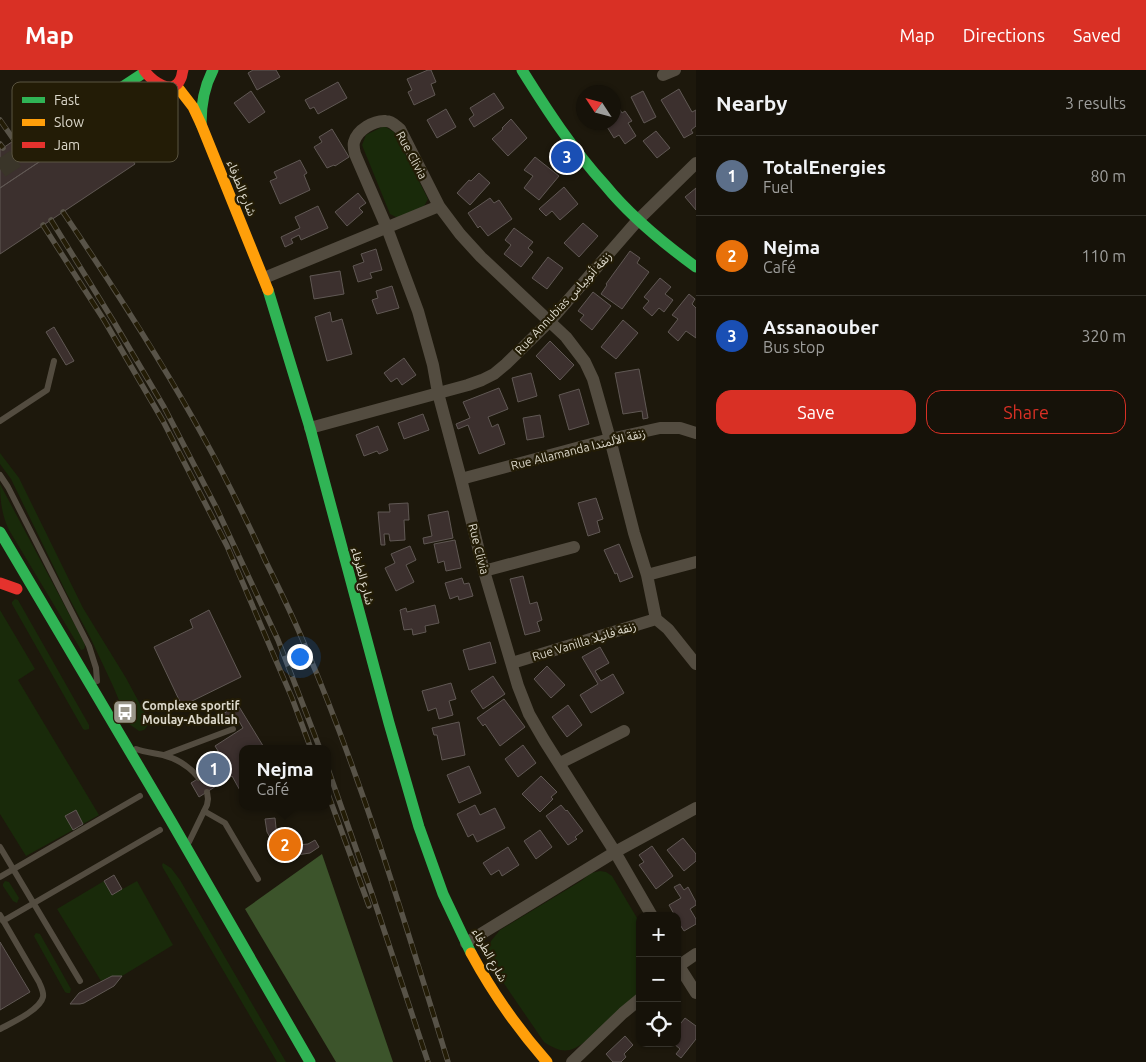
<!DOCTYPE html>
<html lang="en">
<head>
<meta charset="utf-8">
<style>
  body { margin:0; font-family:Ubuntu,"Noto Sans Arabic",sans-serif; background:#232017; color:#f1f3f6 }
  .controls { position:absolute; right:15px; bottom:15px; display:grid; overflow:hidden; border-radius:10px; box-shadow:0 1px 4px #0004 }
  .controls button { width:45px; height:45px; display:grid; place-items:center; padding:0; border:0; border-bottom:1px solid #35322a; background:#161209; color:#f1f3f6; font:25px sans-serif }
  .compass { position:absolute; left:576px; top:15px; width:45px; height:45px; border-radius:50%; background:#161209; box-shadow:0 1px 4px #0004; rotate:306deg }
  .you { position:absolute; left:299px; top:586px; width:18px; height:18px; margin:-12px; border:4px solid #fff; border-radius:50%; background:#1a73e8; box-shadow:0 0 0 8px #1a73e833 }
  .badge { display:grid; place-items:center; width:32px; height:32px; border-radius:50%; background:#d93025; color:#fff; font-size:16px; font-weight:700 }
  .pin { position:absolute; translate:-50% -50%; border:2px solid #fff; box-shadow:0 1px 5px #0006 }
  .popup { position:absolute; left:239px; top:675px; width:92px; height:65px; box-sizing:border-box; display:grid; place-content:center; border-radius:10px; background:#161209; filter:drop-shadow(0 1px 4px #0005); font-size:16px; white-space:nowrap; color:#9e9e9c }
  .popup b { font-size:19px; color:#f1f3f6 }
  .popup::after { content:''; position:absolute; left:50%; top:100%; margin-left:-10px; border:10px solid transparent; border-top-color:#161209 }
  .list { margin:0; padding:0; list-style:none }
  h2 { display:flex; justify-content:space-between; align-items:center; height:65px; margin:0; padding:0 20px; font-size:21px }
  h2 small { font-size:16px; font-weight:400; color:#9e9e9c }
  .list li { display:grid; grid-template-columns:32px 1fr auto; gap:15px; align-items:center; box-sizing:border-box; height:80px; padding:0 20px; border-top:1px solid #35322a }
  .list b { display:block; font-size:19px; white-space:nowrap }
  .list p { margin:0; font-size:16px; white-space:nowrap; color:#9e9e9c }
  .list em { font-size:16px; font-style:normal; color:#9e9e9c }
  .actions { display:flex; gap:10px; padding:15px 20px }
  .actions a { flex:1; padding:11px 0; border:1px solid #d93025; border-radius:15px; text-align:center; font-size:18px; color:#d93025 }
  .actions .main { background:#d93025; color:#fff }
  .icon { flex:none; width:28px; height:28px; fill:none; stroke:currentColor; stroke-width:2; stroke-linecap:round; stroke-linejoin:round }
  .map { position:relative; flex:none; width:696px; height:992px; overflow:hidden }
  header { display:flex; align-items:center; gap:30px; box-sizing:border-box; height:70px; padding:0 25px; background:#d93025; color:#fff }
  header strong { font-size:24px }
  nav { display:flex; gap:28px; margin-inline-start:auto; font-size:18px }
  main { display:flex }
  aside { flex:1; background:#161209 }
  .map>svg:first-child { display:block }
  .green { fill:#192a0a }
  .forest { fill:#3c542b }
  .building { fill:#3c302e; stroke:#605854 }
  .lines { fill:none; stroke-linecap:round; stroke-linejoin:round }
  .primary-tunnel { stroke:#3a3529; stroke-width:19; stroke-dasharray:19 9; stroke-linecap:butt }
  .lane { stroke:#534c40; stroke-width:6 }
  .street { stroke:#534c40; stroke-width:12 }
  .fast { stroke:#30b455; stroke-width:11 }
  .slow { stroke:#ff9f0a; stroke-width:11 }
  .jam { stroke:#e5322d; stroke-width:11 }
  .rail-casing { stroke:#585348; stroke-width:5.5 }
  .rail { stroke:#231c06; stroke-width:4; stroke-dasharray:11; stroke-linecap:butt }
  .labels { text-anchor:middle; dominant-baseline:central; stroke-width:4.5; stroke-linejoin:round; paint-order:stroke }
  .street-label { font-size:12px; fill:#dcd8cb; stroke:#231c06 }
  .poi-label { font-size:12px; font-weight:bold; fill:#dcd8cb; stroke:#231c06; text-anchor:start }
  .key { fill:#231c06; stroke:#5a5441; stroke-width:1 }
  .key-label { font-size:14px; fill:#dcd8cb }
</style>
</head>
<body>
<header>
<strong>Map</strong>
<nav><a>Map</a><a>Directions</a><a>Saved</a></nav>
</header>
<main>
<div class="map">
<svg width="696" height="992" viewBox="0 0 696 992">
  <rect width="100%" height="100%" fill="#1d180c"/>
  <path class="green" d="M384,56L394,62L428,129L423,138L398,148L390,144L362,75L366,65Z
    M0,383L19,408L83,538L126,608L147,647C149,653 148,656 144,660L139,661L129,654L113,616L90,567L66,522L11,409L0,394Z
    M0,414L84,572L85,576L84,579L81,580L9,460C2,446 0,430 0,414Z
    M15,529L18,530L89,655V659L85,660L83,659L12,534V532Z
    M0,540L35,599L18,610L99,745L83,754L76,741L73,760L26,786L0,744Z
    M163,793L171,798L180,810L286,992H277L163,798L162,795Z
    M600,801L606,802L612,806L640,853V921L586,971C569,984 561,983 544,972L492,896L487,882L491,871L500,860L581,811L591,803Z
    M5,811L9,812L19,828L17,833L13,831L3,816V814Z
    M104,811L112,825L137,811L173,875L122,906H112L101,911L57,839Z
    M36,863L40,864L71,919L70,923H67L65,922L35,868L34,866Z"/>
  <path class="forest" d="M322,784L393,992H336L245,839Z"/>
  <path class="building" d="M253,0H276L280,7L257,20L248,3Z
    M428,0H431L436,12L431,14L435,25L414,35L408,22L412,20L407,9Z
    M338,12L347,28L318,44L314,37L310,39L305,30Z
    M679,19L692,42L696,40V56L691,60L693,63L684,68L661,30Z
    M87,21L105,48L0,118V80Z
    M251,21L265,42L249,53L234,33Z
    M643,21L656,47L644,53L631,27Z
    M494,23L504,38L474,57L469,49L474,45L470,38Z
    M616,33L622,43L625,41L632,51L628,53L636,66L625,74L619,65L614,68L604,52H614V35Z
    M446,39L456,57L437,68L427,50Z
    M105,48L135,94L0,184V118Z
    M511,49L527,68L508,86L492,69L503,59L502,58Z
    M332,59L349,87L335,96L334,95L327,98L314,77L322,72L319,67Z
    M656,61L670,78L657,88L643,71Z
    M535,87L559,106L539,130L524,118L533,106L524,100Z
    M300,90L307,103L304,105L310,120L280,134L270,111L277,108L274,102Z
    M479,103L490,113L470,135L457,123L469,110L471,111Z
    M564,117L578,134L560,150L552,141L546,146L539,139Z
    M696,118V140L685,127Z
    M358,123L366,133L359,138L363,142L347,156L335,142Z
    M490,128L494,133L499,130L512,149L488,166L480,156L478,158L468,143Z
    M318,136L328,158L301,170L299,165L291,169L293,173L285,177L281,167L300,158L295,147Z
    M583,153L598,166L579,187L564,173Z
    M514,158L533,172L528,178L533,182L521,197L504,184L511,175L505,170Z
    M376,179L382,200L370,203L372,208L358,212L353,196L364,192L361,184Z
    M630,181L640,188L637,193L649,202L622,239L601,224L607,215L606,214Z
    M548,187L563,198L547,219L532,208Z
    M340,201L344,224L314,229L310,206Z
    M660,208L671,217L665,224L673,230L664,242L659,238L652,246L643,238L649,231L644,227Z
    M392,216L399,238L377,244L372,230L378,228L376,221Z
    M593,222L611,236L592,260L580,250L584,245L578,241Z
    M689,224L695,229L692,234L696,238V268L686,261L678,271L668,262L678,249L672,245Z
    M330,242L332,252L342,249L352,284L327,291L315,247Z
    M623,250L638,263L616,289L601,277Z
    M54,257L74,291L66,295L46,262Z
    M550,271L574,295L560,310L536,286Z
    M404,288L416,305L402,315L397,308L391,312L384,303Z
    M639,299L648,348L643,349L642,341L623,344L615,303Z
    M531,303L537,326L518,332L512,308Z
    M499,318L508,339L488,347L492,357L498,354L505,374L479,384L468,355L458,359L456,354L470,348L463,332Z
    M579,319L589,354L569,360L559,325Z
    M423,344L429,360L404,369L398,353Z
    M540,345L544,367L527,370L523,348Z
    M378,356L388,380L379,384L377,381L364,386L356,365Z
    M596,428L603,449L597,451L600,462L588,466L578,433Z
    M408,433L409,450H404L405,470L390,471L389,464H384L385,475H381L378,442H390L389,434Z
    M448,441L453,468L424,474L423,468L432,466L428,445Z
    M455,470L461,498L446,501L444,491L438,493L434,474Z
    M619,474L633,507L620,512L617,503L615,504L604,480Z
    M410,476L416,490L406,495L414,512L396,521L385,498L395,493L391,484Z
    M523,506L530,534L537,532L542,550L537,552L540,561L525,565L510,509Z
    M462,508L464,514L469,513L473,526L459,530L458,526L450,529L445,513Z
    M435,535L439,553L425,556L426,562L413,565L412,559L404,560L400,540L406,538L407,542Z
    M209,540L241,607L182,636L154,577L193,558L190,550Z
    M490,572L496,593L469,600L463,580Z
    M600,577L609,593L595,601L601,611L613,604L624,623L591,643L580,625L598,614L582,587Z
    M547,596L565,615L551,628L534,609Z
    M493,606L505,624L483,639L471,621Z
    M451,613L456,629L449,631L453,645L439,649L436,638L428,641L422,621Z
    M504,629L525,657L500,676L485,654L483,656L477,648Z
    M238,635L265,679H242V724L232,706L199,727L191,713L225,692L215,676L243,658L236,646L225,652L221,645Z
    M568,635L582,655L567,667L552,647Z
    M459,652L465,685L442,690L437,665H434L432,658Z
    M523,675L536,693L518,707L505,689Z
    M469,696L481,723L459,733L447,705Z
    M541,706L557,722L551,727L553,729L540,742L522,724Z
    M475,735L480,745L495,738L505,758L477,772L473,764L468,767L457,744Z
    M561,735L566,741L567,740L583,761L575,767L577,769L568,775L546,746Z
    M76,740L83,754L73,760L65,746Z
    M275,748L276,758L281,767L287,772L298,775L308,774L315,770L319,777L310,783L297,785L285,781L274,774L267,762L265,749Z
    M540,760L552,777L536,789L524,771Z
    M683,768L696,784V791L684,801L667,780Z
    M652,776L673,806L656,819L639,795L644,792L639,785Z
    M508,777L519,795L502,806L499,800L491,805L483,793Z
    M114,805L122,819L112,825L104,811Z
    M680,814L684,820L688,817L696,832V835L690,839L696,849V854L684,861L677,850V846H675L669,835L681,828L674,817Z
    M0,872L30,922L0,940Z
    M112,906H122L114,916L84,933L80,934H70L79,923Z
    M685,948L696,956V969L681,988L676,984L680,979L673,973H677V958Z
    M625,966L633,975L624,984L626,987L621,992H613L606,984Z"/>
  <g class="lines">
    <path class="primary-tunnel" d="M0,99L63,56"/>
    <path class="lane" d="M0,351L47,320L54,291
      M0,405L8,417L89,576L96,598L97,611
      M136,679C144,682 154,683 163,685C178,689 189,696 199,708
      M164,685L233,659
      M204,741L225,753L258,809
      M189,772L207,735L208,729L207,722
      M0,777L80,911
      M0,807L140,726
      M0,845L39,912C41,917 44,922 43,927C40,940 11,953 0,959
      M3,851L160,760"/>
    <path class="street" d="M663,5L675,0
      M264,208L439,136
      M310,358L468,315L482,310L494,304L506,294L550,251L638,150L696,93
      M461,409L610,369L660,358H680L696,363
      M484,501L574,477
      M647,505L696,492
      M512,593L656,549
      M560,693L624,661
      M652,846L615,782L544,670L529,644L518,616L484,501L461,409L438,323L433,295L418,241L387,158L355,84C354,80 353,76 354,72C357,60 374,50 386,51C392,51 396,56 400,59L439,136L460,164L481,187L566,267L585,292L593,309L610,369L634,463L647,505L656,549L668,559L696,594
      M466,873L615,782L696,738
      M677,893L696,923
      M677,897L696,884
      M572,992L623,943L640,929"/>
    <path class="fast" d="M522,0C547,40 573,80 605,115C631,147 663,173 696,197
      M201,54C201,35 204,17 213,0
      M63,56L145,2
      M268,220L310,358L389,653L419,757L443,824L471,883
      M0,462L171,751L310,992"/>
    <path class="slow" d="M176,15L193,37L201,54L268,220
      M471,883C492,922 518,959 547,992"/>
    <path class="jam" d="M144,0C151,10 173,28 181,8C182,6 182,3 183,0
      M0,513L17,519"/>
    <defs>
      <path id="rail" d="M0,50L14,70
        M0,74L3,78
        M63,142C113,216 162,291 205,370C227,410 247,451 266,492C280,520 294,549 306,578C363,712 405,852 448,992
        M51,150L114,252L164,337L216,437L278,570L320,679
        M43,155L104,250L163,351L227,476L292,628L311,679
        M328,699L372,824L428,992
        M328,724L369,836"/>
    </defs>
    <use href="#rail" class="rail-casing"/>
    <use href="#rail" class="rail"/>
  </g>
  <defs>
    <symbol id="bus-square" viewBox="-11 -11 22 22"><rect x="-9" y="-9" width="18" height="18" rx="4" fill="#999588" stroke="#231c06"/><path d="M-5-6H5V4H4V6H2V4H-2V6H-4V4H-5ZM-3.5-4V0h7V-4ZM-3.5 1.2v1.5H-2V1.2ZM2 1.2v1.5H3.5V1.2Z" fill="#fff"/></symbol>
  </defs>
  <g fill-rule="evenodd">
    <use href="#bus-square" x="111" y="628" width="28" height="28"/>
  </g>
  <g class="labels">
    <g class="street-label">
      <text transform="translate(412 85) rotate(62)">Rue Clivia</text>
      <text transform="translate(242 118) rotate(68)">شارع الطرفاء</text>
      <text transform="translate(563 233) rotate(-47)">Rue Annubias زنقة أنوبياس</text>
      <text transform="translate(578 379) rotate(-14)">Rue Allamanda زنقة الألمندا</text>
      <text transform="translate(479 479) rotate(76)">Rue Clivia</text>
      <text transform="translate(363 506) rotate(75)">شارع الطرفاء</text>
      <text transform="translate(584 571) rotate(-17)">Rue Vanilla زنقة فانيلا</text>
      <text transform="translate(490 885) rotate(61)">شارع الطرفاء</text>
    </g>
    <g class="poi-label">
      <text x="142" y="635">Complexe sportif<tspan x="142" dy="14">Moulay-Abdallah</tspan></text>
    </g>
  </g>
  <rect x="12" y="12" width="166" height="80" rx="8" class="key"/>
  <rect x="22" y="27" width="23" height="6" fill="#30b455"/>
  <rect x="22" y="49" width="23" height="7" fill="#ff9f0a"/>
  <rect x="22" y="72" width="23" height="6" fill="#e5322d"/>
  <g class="key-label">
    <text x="54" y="35">Fast</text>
    <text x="54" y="57">Slow</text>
    <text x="54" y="80">Jam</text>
  </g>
</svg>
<div class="controls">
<button>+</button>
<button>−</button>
<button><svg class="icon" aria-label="locate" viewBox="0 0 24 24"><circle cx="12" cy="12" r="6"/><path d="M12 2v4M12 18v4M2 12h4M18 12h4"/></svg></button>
</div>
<svg class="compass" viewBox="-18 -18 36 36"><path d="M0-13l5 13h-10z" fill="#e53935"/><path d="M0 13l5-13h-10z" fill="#9e9e9c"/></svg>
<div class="you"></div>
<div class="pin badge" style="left:214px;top:699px;background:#5c6f8a">1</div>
<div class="pin badge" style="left:285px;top:775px;background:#e8710a">2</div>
<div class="popup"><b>Nejma</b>Café</div>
<div class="pin badge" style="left:567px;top:87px;background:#1a4fb4">3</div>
</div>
<aside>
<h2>Nearby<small>3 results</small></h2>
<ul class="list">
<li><span class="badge" style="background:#5c6f8a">1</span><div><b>TotalEnergies</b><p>Fuel</p></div><em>80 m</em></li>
<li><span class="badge" style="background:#e8710a">2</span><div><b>Nejma</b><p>Café</p></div><em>110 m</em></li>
<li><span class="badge" style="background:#1a4fb4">3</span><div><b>Assanaouber</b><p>Bus stop</p></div><em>320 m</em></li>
</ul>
<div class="actions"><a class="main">Save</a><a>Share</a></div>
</aside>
</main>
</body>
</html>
